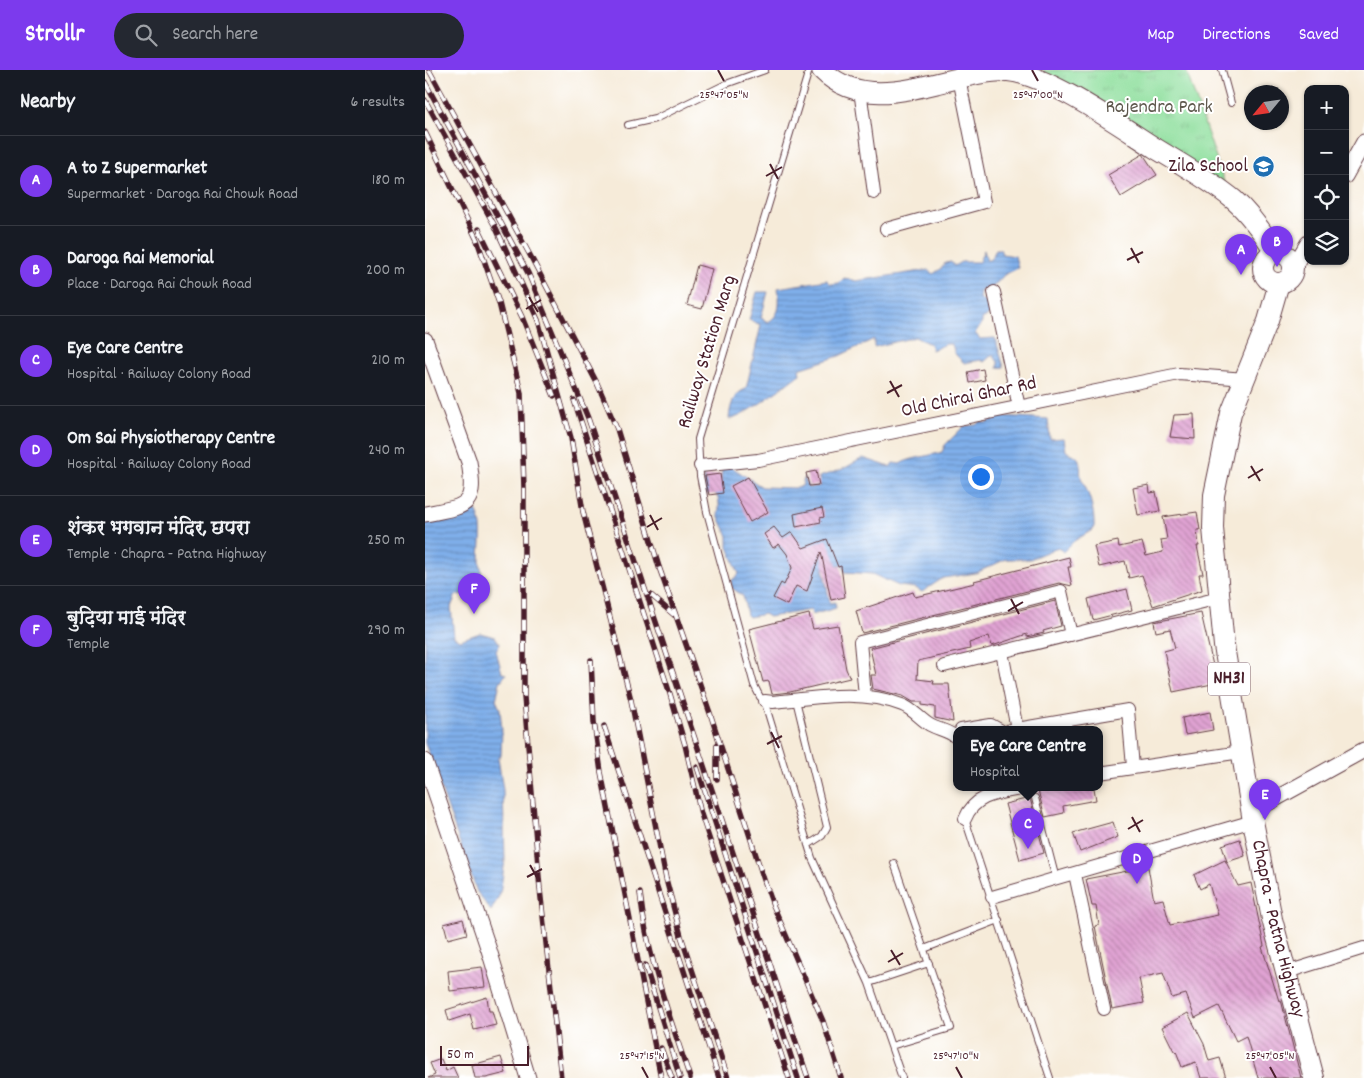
<!DOCTYPE html>
<html lang="en">
<head>
<meta charset="utf-8">
<style>
  body { margin:0; font-family:Dekko,"Playpen Sans Deva",sans-serif; background:#242831; color:#f1f3f6 }
  .controls { position:absolute; right:15px; top:15px; display:grid; overflow:hidden; border-radius:10px; box-shadow:0 1px 4px #0004 }
  .controls button { width:45px; height:45px; display:grid; place-items:center; padding:0; border:0; border-bottom:1px solid #363941; background:#171b24; color:#f1f3f6; font:25px sans-serif }
  .compass { position:absolute; left:819px; top:15px; width:45px; height:45px; border-radius:50%; background:#171b24; box-shadow:0 1px 4px #0004; rotate:241deg }
  .scale { position:absolute; left:15px; bottom:12px; width:89px; box-sizing:border-box; padding-left:5px; border:2px solid #4a1f2b; border-top:0; font-size:14px; line-height:18px; white-space:nowrap; color:#4a1f2b; -webkit-text-stroke:4px #fff; paint-order:stroke }
  .you { position:absolute; left:555px; top:406px; width:18px; height:18px; margin:-12px; border:4px solid #fff; border-radius:50%; background:#1a73e8; box-shadow:0 0 0 8px #1a73e833 }
  .badge { display:grid; place-items:center; width:32px; height:32px; border-radius:50%; background:#7c3aed; color:#fff; font-size:16px; font-weight:700 }
  .pin { position:absolute; translate:-50% -41px; filter:drop-shadow(0 1px 2px #0008) }
  .pin::after { content:''; position:absolute; top:26px; width:18px; height:15px; background:inherit; clip-path:polygon(0 0,100% 0,50% 100%) }
  .popup { position:absolute; left:528px; top:656px; width:150px; height:65px; box-sizing:border-box; display:grid; place-content:center; border-radius:10px; background:#171b24; filter:drop-shadow(0 1px 4px #0005); font-size:16px; white-space:nowrap; color:#9ea1a6 }
  .popup b { font-size:19px; color:#f1f3f6 }
  .popup::after { content:''; position:absolute; left:50%; top:100%; margin-left:-10px; border:10px solid transparent; border-top-color:#171b24 }
  .list { margin:0; padding:0; list-style:none }
  h2 { display:flex; justify-content:space-between; align-items:center; height:65px; margin:0; padding:0 20px; font-size:21px }
  h2 small { font-size:16px; font-weight:400; color:#9ea1a6 }
  .list li { display:grid; grid-template-columns:32px 1fr auto; gap:15px; align-items:center; box-sizing:border-box; height:90px; padding:0 20px; border-top:1px solid #363941 }
  .list b { display:block; font-size:19px; white-space:nowrap }
  .list p { margin:0; font-size:16px; white-space:nowrap; color:#9ea1a6 }
  .list em { font-size:16px; font-style:normal; color:#9ea1a6 }
  .icon { flex:none; width:28px; height:28px; fill:none; stroke:currentColor; stroke-width:2; stroke-linecap:round; stroke-linejoin:round }
  .map { position:relative; flex:none; width:939px; height:1008px; overflow:hidden }
  header { display:flex; align-items:center; gap:30px; box-sizing:border-box; height:70px; padding:0 25px; background:#7c3aed; color:#fff }
  header strong { font-size:24px }
  nav { display:flex; gap:28px; margin-inline-start:auto; font-size:18px }
  .search { width:350px; height:45px; background:#242831; display:flex; align-items:center; gap:12px; box-sizing:border-box; padding:0 18px; border-radius:28px; color:#9ea1a6; font-size:19px }
  main { display:flex }
  aside { flex:1; background:#171b24 }
  .map>svg:first-child { display:block }
  .park { fill:url(#park-tufts); stroke:#6c7f64 }
  .water { fill:url(#water-rules); stroke:#64678a }
  .building { fill:url(#building-back-hatch) }
  .lines { fill:none; stroke-linecap:round; stroke-linejoin:round }
  .service-casing { stroke:#643e45; stroke-width:8 }
  .minor-casing { stroke:#643e45; stroke-width:14 }
  .tertiary-casing { stroke:#643e45; stroke-width:17 }
  .trunk-casing { stroke:#643e45; stroke-width:22 }
  .service { stroke:#fff; stroke-width:6 }
  .minor { stroke:#fff; stroke-width:12 }
  .tertiary { stroke:#fff; stroke-width:15 }
  .trunk { stroke:#fff; stroke-width:20 }
  .rail-casing { stroke:#4a1f2b; stroke-width:5.5 }
  .rail { stroke:#fff; stroke-width:4; stroke-dasharray:11; stroke-linecap:butt }
  .ticks { fill:none; stroke:#4a1f2b; stroke-width:2 }
  .labels { text-anchor:middle; dominant-baseline:central; stroke-width:4; stroke-linejoin:round; paint-order:stroke }
  .shield { fill:#fff; stroke:#80626b; stroke-width:1 }
  .shield-label { font-size:19px; font-weight:bold; fill:#4a1f2b }
  .park-label { font-size:20px; fill:#5f594e; stroke:#fff }
  .poi-label { font-size:20px; fill:#4a1f2b; stroke:#fff; text-anchor:end }
  .street-label { font-size:20px; fill:#4a1f2b; stroke:#fff }
  .ticks-label { font-size:12px; text-anchor:middle; fill:#4a1f2b; stroke:#fff; stroke-width:4; stroke-linejoin:round; paint-order:stroke }
</style>
</head>
<body>
<header>
<strong>Strollr</strong>
<div class="search"><svg class="icon" aria-label="search" viewBox="0 0 24 24"><circle cx="10" cy="10" r="6"/><path d="M15 15l6 6"/></svg>Search here</div>
<nav><a>Map</a><a>Directions</a><a>Saved</a></nav>
</header>
<main>
<aside>
<h2>Nearby<small>6 results</small></h2>
<ul class="list">
<li><span class="badge">A</span><div><b>A to Z Supermarket</b><p>Supermarket · Daroga Rai Chowk Road</p></div><em>180 m</em></li>
<li><span class="badge">B</span><div><b>Daroga Rai Memorial</b><p>Place · Daroga Rai Chowk Road</p></div><em>200 m</em></li>
<li><span class="badge">C</span><div><b>Eye Care Centre</b><p>Hospital · Railway Colony Road</p></div><em>210 m</em></li>
<li><span class="badge">D</span><div><b>Om Sai Physiotherapy Centre</b><p>Hospital · Railway Colony Road</p></div><em>240 m</em></li>
<li><span class="badge">E</span><div><b>शंकर भगवान मंदिर, छपरा</b><p>Temple · Chapra - Patna Highway</p></div><em>250 m</em></li>
<li><span class="badge">F</span><div><b>बुढ़िया माई मंदिर</b><p>Temple</p></div><em>290 m</em></li>
</ul>
</aside>
<div class="map">
<svg width="939" height="1008" viewBox="0 0 939 1008">
  <defs>
    <pattern id="park-tufts" width="24" height="20" patternUnits="userSpaceOnUse" patternTransform="scale(1.25)"><rect width="24" height="20" fill="#8fdf9e"/><path d="M3 7l-1-3M5 7V3M7 7l1-3M15 17l-1-3M17 17v-4M19 17l1-3" fill="none" stroke="#7dbf88"/></pattern>
    <pattern id="water-rules" width="6" height="5" patternUnits="userSpaceOnUse" patternTransform="scale(1.25)"><rect width="6" height="5" fill="#7fafea"/><path d="M0 2.5h6" fill="none" stroke="#6a8ebe"/></pattern>
    <pattern id="building-back-hatch" width="6" height="6" patternUnits="userSpaceOnUse" patternTransform="scale(1.25)"><rect width="6" height="6" fill="#e0a3d3"/><path d="M-1 5l2 2M0 0l6 6M5-1l2 2" fill="none" stroke="#b884ab"/></pattern>
  </defs>
  <rect width="100%" height="100%" fill="#fff"/>
  <filter id="ink" filterUnits="userSpaceOnUse"><feTurbulence type="fractalNoise" baseFrequency=".02" numOctaves="2"/><feDisplacementMap in="SourceGraphic" scale="10" xChannelSelector="R" yChannelSelector="G"/><feConvolveMatrix kernelMatrix="1 2 1 2 8 2 1 2 1" color-interpolation-filters="sRGB"/></filter>
  <filter id="wash" filterUnits="userSpaceOnUse"><feTurbulence type="fractalNoise" baseFrequency=".0096" numOctaves="4" result="noise"/><feDisplacementMap in="SourceGraphic" scale="20" xChannelSelector="R" yChannelSelector="G"/><feGaussianBlur stdDeviation="1.12" result="paint"/><feColorMatrix in="noise" values="0 0 0 0 0 0 0 0 0 0 0 0 0 0 0 0 0 1.4 0 .05"/><feComposite in="paint" operator="in"/></filter>
  <g filter="url(#wash)">
    <rect width="100%" height="100%" fill="#f6ebd9"/>
    <path class="park" d="M618,0H761L804,126L621,11Z"/>
    <path class="water" d="M571,179H575L577,184L590,186L593,198L579,205L566,219L555,221L554,228L563,234L567,243L557,249V253L550,263L555,269L570,268L579,297L572,298L574,294L568,284L559,292L556,290L539,293L530,284L527,274H521L507,280L505,274L490,267L449,277V269L414,286L374,299L375,304C362,313 317,350 304,349C305,337 308,323 321,319L336,255L324,250L332,222H343L336,248L343,252C356,245 355,232 353,218L402,210L406,214L414,213L419,208L431,211L503,200L508,204L517,198L520,193L526,192L529,196L536,192H554L559,180L562,191L567,188Z
      M578,346L623,349L625,369L639,368L641,381C646,385 651,384 654,390C657,397 654,403 657,410C665,426 670,441 669,459L649,471L638,482L633,477L605,489H581L551,503L518,508L497,522L491,518L474,516L447,504L420,502L418,495L398,499L405,533L410,532L411,538L387,545L386,540L344,547L339,544L324,547L322,545L318,526L307,518L306,511L314,504L303,477V466L293,445C295,438 295,424 287,422L280,425L277,400L293,398L279,405L281,413L296,410L297,399L305,396L337,417L372,418L377,416L379,407L383,418L395,416L394,407L418,399L438,388L465,397L468,393L475,394C483,388 506,386 517,382L520,375L539,356L551,355L555,351L560,353Z
      M45,439L51,440C60,457 55,473 55,491C56,500 58,507 56,516L48,523L31,525L26,537L29,567L35,570L55,563L70,567L75,574L71,581L77,603L81,604L75,612L71,630L75,639L77,660L76,686L73,688L78,720L80,790L75,824L66,841L52,822L0,673V449L24,447Z"/>
    <g id="blocks">
      <path class="building" d="M718,84L732,105L696,127L683,105Z
        M272,195L287,199L277,239L262,235Z
        M558,299L560,310L545,313L543,302Z
        M769,344L770,369L745,367L749,345Z
        M391,401L394,415L384,416L381,403Z
        M295,404L298,423L284,425L280,406Z
        M323,407L343,442L325,452L306,416Z
        M724,415L725,423L731,422L735,441L713,445L708,418Z
        M397,438L399,447L395,448L396,452L371,457L369,444Z
        M772,442L775,460H772L774,476H772L778,504H774L777,520L728,536L717,505L704,508L700,491L674,497L669,476L693,471L694,477L717,472L721,486L738,482L736,470L742,469L738,447Z
        M349,457L358,468L367,462L378,478L402,469L413,497L416,496L420,527L406,530L396,482L382,521L371,516L362,535L348,528L356,513L359,515L367,498L362,484L354,474L348,478L339,464Z
        M644,487L646,497H643L647,516L634,513L437,563L431,541L488,522L490,527L550,513L549,511Z
        M702,519L707,540L668,550L663,529Z
        M630,531L636,556L618,561L619,563L602,567V564L567,576L564,566L544,573L545,579L493,591L492,609L509,611L508,614H524L528,652L510,648V637L497,635V632H488L478,626L448,619L446,605H451L445,578Z
        M776,543L792,613L748,622L739,581L750,578L745,559L731,562L729,552Z
        M384,544L388,559L413,555L421,599L425,608L365,622L347,624L344,611L338,612L324,559Z
        M785,642L788,660L760,665L757,648Z
        M624,718H669L671,730L638,736L639,743L620,747L613,720Z
        M605,728L619,783L595,790L580,734Z
        M688,752L693,767L655,782L648,763Z
        M815,769L820,786L802,792L797,775Z
        M800,790L813,816L826,813L839,876L837,877L854,931L856,930L876,1008H833L821,966L811,971L794,936L770,948L761,924L747,928L738,903L714,908L719,933L687,939L670,856L674,855L671,836H667L661,809L723,797L729,831L738,829L745,855L793,845L784,814L775,819L769,805Z
        M38,849L42,864L23,869L19,854Z
        M57,897L60,917L25,921L23,901Z
        M62,927L64,941H67L71,955L49,960L45,944L24,951L21,940Z
        M763,943L779,974L784,991L795,988L801,1008H776L771,992L757,997L751,981H749L737,957Z
        M76,987L81,1003L61,1008H50L47,995Z
        M16,989L21,1001L28,997L33,1008H3L10,1005L5,993Z"/>
    </g>
  </g>
  <g filter="url(#ink)">
    <use href="#blocks" fill-opacity="0" stroke="#643e45" stroke-width="1"/>
    <g class="lines">
      <defs>
        <path id="service" d="M797,0L806,33
          M203,55L230,49L301,14L340,0
          M339,630L387,788L444,913L477,1008
          M371,630L402,757L397,766L383,775
          M340,631L335,627L329,615L282,442L275,406L273,369L384,0
          M610,728L631,809
          M540,749L625,1008
          M499,879L574,850
          M444,913L504,893
          M466,976L526,958L469,793"/>
        <path id="minor" d="M435,20L449,123
          M461,159L559,132L534,8
          M569,222L594,337
          M275,396L333,390L754,304L821,309
          M577,582L592,659
          M519,596L794,528
          M440,626L435,572L636,521L646,565
          M340,631L348,632C391,628 435,619 477,635C488,639 495,649 505,655C514,660 523,660 532,668
          M536,660L566,655L575,660
          M585,660L703,640L708,697
          M674,703L816,682
          M540,749C550,723 576,723 601,718
          M650,804L679,939
          M567,827L828,751
          M862,902L939,878"/>
        <path id="tertiary" d="M920,106L939,72
          M868,198L883,173
          M0,270L44,392C52,438 41,436 0,444
          M0,691L64,880L103,1008
          M828,741L939,680"/>
        <g id="trunk">
          <path d="M397,0C447,50 525,0 583,1C623,5 694,55 730,78C756,94 785,110 809,130C826,145 839,164 851,183"/>
          <circle cx="853" cy="198" r="15"/>
          <path id="s1" d="M854,213L843,251L806,343L789,425L788,458L799,576L828,751L847,849L889,1008"/>
        </g>
      </defs>
      <use href="#service" class="service-casing"/>
      <use href="#minor" class="minor-casing"/>
      <use href="#tertiary" class="tertiary-casing"/>
      <use href="#trunk" class="trunk-casing"/>
      <use href="#service" class="service"/>
      <use href="#minor" class="minor"/>
      <use href="#tertiary" class="tertiary"/>
      <use href="#trunk" class="trunk"/>
      <defs>
        <path id="rail" d="M4,0L106,187L172,313L192,359L234,497L286,646L338,807L348,835L398,951L416,1008
          M0,12L103,203L163,348L383,1008
          M0,30L71,158L113,250L146,368L158,442L206,630L241,809L256,866L303,1008
          M0,62L52,170L74,233L96,323L99,419V627L115,819L136,1008
          M54,159L97,247L129,326
          M149,330L245,624L260,675L276,744L364,1008
          M226,525L249,545
          M166,590L169,652L176,702L236,1008
          M179,656L294,1008
          M292,675V709
          M272,697L373,1008
          M215,823C222,887 245,947 265,1008
          M220,895L255,1008
          M236,978L247,1008"/>
      </defs>
      <use href="#rail" class="rail-casing"/>
      <use href="#rail" class="rail"/>
    </g>
  </g>
  <path class="ticks" d="M293,0L299,11M607,0L613,11M345,94L353,109M341,106L357,97M706,178L714,193M702,190L718,182M104,227L113,242M101,239L116,230M465,311L474,327M462,323L477,315M826,396L835,411M823,408L838,399M225,445L233,460M222,457L237,448M586,529L594,544M583,541L598,532M346,662L354,678M342,674L357,666M707,747L715,762M703,759L718,750M105,795L114,811M102,807L117,799M466,880L475,895M463,892L478,883M217,997L223,1008M531,997L537,1008M845,997L851,1008"/>
  <defs>
    <symbol id="school-disc" viewBox="-11 -11 22 22"><circle r="9.5" fill="#1f6fb2" stroke="#fff"/><path d="M0-5L7-2L0 1L-7-2ZM-4 1L0 2.5L4 1V4Q0 6-4 4Z" fill="#fff"/></symbol>
  </defs>
  <g fill-rule="evenodd">
    <use href="#school-disc" x="826" y="84" width="25" height="25"/>
  </g>
  <g class="labels">
    <rect class="shield" x="783" y="592.5" width="42" height="33" rx="4"/>
    <g class="shield-label">
      <text x="804" y="609">NH31</text>
    </g>
    <g class="park-label">
      <text x="734" y="38">Rajendra Park</text>
    </g>
    <g class="poi-label">
      <text x="823" y="97">Zila School</text>
    </g>
    <g class="street-label">
      <text transform="translate(283 282) rotate(-73)">Railway Station Marg</text>
      <text transform="translate(544 328) rotate(-12)">Old Chirai Ghar Rd</text>
      <text stroke="none"><textPath href="#s1" startOffset="662">Chapra - Patna Highway</textPath></text>
    </g>
  </g>
  <g class="ticks-label">
    <text x="299" y="28">25°47'05"N</text>
    <text x="613" y="28">25°47'00"N</text>
    <text x="217" y="989">25°47'15"N</text>
    <text x="531" y="989">25°47'10"N</text>
    <text x="845" y="989">25°47'05"N</text>
  </g>
</svg>
<div class="controls">
<button>+</button>
<button>−</button>
<button><svg class="icon" aria-label="locate" viewBox="0 0 24 24"><circle cx="12" cy="12" r="6"/><path d="M12 2v4M12 18v4M2 12h4M18 12h4"/></svg></button>
<button><svg class="icon" aria-label="layers" viewBox="0 0 24 24"><path d="M12 4l9 5-9 5-9-5zM3 14l9 5 9-5"/></svg></button>
</div>
<svg class="compass" viewBox="-18 -18 36 36"><path d="M0-13l5 13h-10z" fill="#e53935"/><path d="M0 13l5-13h-10z" fill="#9ea1a6"/></svg>
<div class="scale">50 m</div>
<div class="you"></div>
<div class="pin badge" style="left:816px;top:205px">A</div>
<div class="pin badge" style="left:852px;top:197px">B</div>
<div class="pin badge" style="left:603px;top:779px">C</div>
<div class="popup"><b>Eye Care Centre</b>Hospital</div>
<div class="pin badge" style="left:712px;top:814px">D</div>
<div class="pin badge" style="left:840px;top:750px">E</div>
<div class="pin badge" style="left:49px;top:544px">F</div>
</div>
</main>
</body>
</html>
